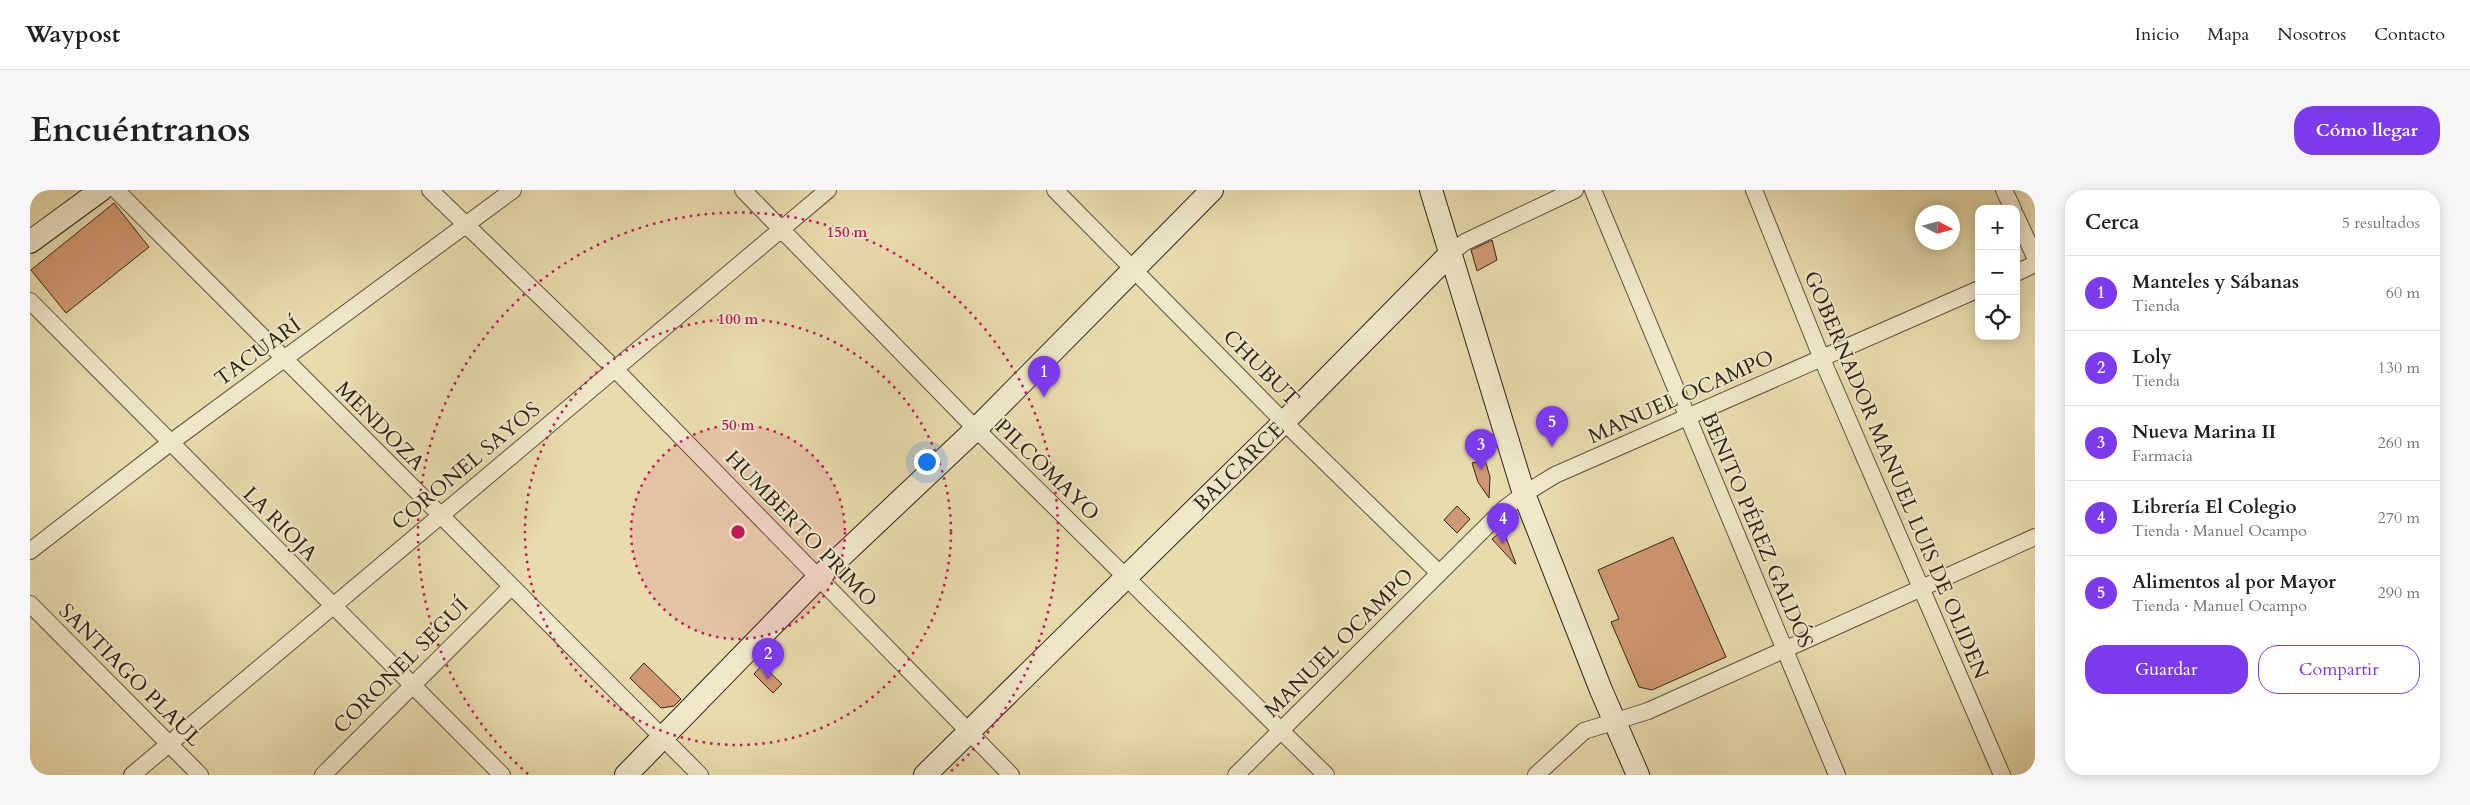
<!DOCTYPE html>
<html lang="es">
<head>
<meta charset="utf-8">
<style>
  body { margin:0; font-family:Cardo,serif; background:#f6f6f6; color:#202124 }
  .controls { position:absolute; right:15px; top:15px; display:grid; overflow:hidden; border-radius:10px; box-shadow:0 2px 12px #0003 }
  .controls button { width:45px; height:45px; display:grid; place-items:center; padding:0; border:0; border-bottom:1px solid #e0e0e0; background:#fff; color:#202124; font:25px sans-serif }
  .compass { position:absolute; left:1885px; top:15px; width:45px; height:45px; border-radius:50%; background:#fff; box-shadow:0 2px 12px #0003; rotate:96deg }
  .you { position:absolute; left:896px; top:271px; width:18px; height:18px; margin:-12px; border:4px solid #fff; border-radius:50%; background:#1a73e8; box-shadow:0 0 0 8px #1a73e833 }
  .badge { display:grid; place-items:center; width:32px; height:32px; border-radius:50%; background:#7c3aed; color:#fff; font-size:16px; font-weight:700 }
  .pin { position:absolute; translate:-50% -41px; filter:drop-shadow(0 1px 2px #0008) }
  .pin::after { content:''; position:absolute; top:26px; width:18px; height:15px; background:inherit; clip-path:polygon(0 0,100% 0,50% 100%) }
  .list { margin:0; padding:0; list-style:none }
  h2 { display:flex; justify-content:space-between; align-items:center; height:65px; margin:0; padding:0 20px; font-size:21px }
  h2 small { font-size:16px; font-weight:400; color:#757577 }
  .list li { display:grid; grid-template-columns:32px 1fr auto; gap:15px; align-items:center; box-sizing:border-box; height:75px; padding:0 20px; border-top:1px solid #e0e0e0 }
  .list b { display:block; font-size:19px; white-space:nowrap }
  .list p { margin:0; font-size:16px; white-space:nowrap; color:#757577 }
  .list em { font-size:16px; font-style:normal; color:#757577 }
  .actions { display:flex; gap:10px; padding:15px 20px }
  .actions a { flex:1; padding:11px 0; border:1px solid #7c3aed; border-radius:20px; text-align:center; font-size:18px; color:#7c3aed }
  .actions .main { background:#7c3aed; color:#fff }
  .icon { flex:none; width:28px; height:28px; fill:none; stroke:currentColor; stroke-width:2; stroke-linecap:round; stroke-linejoin:round }
  .map { position:relative; flex:none; width:2005px; height:585px; overflow:hidden; border-radius:20px }
  header { display:flex; align-items:center; gap:30px; box-sizing:border-box; height:70px; padding:0 25px; background:#fff; border-bottom:1px solid #e0e0e0 }
  header strong { font-size:24px }
  nav { display:flex; gap:28px; margin-inline-start:auto; font-size:18px }
  .intro { display:flex; align-items:center; justify-content:space-between; box-sizing:border-box; height:120px; padding:0 30px }
  h1 { margin:0; font-size:35px }
  .button { padding:12px 22px; border-radius:20px; background:#7c3aed; color:#fff; font-size:18px; font-weight:700 }
  main { display:flex; gap:30px; padding:0 30px }
  aside { flex:1; background:#fff; border-radius:20px; box-shadow:0 2px 12px #0003 }
  .map>svg:first-child { display:block }
  .building { fill:#d09872; stroke:#312418 }
  .lines { fill:none; stroke-linecap:round; stroke-linejoin:round }
  .street-casing { stroke:#5f523d; stroke-width:18 }
  .secondary-casing { stroke:#312418; stroke-width:24 }
  .street { stroke:#f0e8ca; stroke-width:16 }
  .secondary { stroke:#f0e8ca; stroke-width:22 }
  .ring { fill:none; stroke:#c2185b; stroke-width:2.5; stroke-dasharray:2.5 5 }
  .labels { text-anchor:middle; dominant-baseline:central; stroke-width:4; stroke-linejoin:round; paint-order:stroke }
  .street-label { font-size:21px; fill:#312418; stroke:#f0e8ca }
  .centre { fill:#c2185b; stroke:#f0e8ca; stroke-width:2.5 }
  .ring-label { font-size:15px; text-anchor:middle; font-weight:bold; fill:#c2185b; stroke:#f0e8ca; stroke-width:4; stroke-linejoin:round; paint-order:stroke }
</style>
</head>
<body>
<header>
<strong>Waypost</strong>
<nav><a>Inicio</a><a>Mapa</a><a>Nosotros</a><a>Contacto</a></nav>
</header>
<div class="intro"><h1>Encuéntranos</h1><a class="button">Cómo llegar</a></div>
<main>
<div class="map">
<svg width="2005" height="585" viewBox="0 0 2005 585">
  <rect width="100%" height="100%" fill="#e8dbad"/>
  <filter id="stains"><feTurbulence type="fractalNoise" baseFrequency=".004" numOctaves="4"/><feColorMatrix values="0 0 0 0 .2 0 0 0 0 .09 0 0 0 0 .02 0 0 0 .5 -.17"/></filter>
  <radialGradient id="worn" r=".72"><stop offset=".6" stop-color="#630" stop-opacity="0"/><stop offset="1" stop-color="#630" stop-opacity=".3"/></radialGradient>
  <path class="building" d="M84,13L119,57L36,123L1,80Z
    M1462,50L1467,70L1447,81L1441,60Z
    M1455,270L1460,287L1459,308L1448,292L1442,273Z
    M1427,316L1440,329L1427,343L1414,330Z
    M1473,340L1486,374H1485L1462,349Z
    M1643,347L1696,467L1622,500L1609,497L1581,432L1589,429L1568,380Z
    M614,473L651,509L644,516L631,518L600,488Z
    M732,475L752,494L743,503L724,484Z"/>
  <g class="lines">
    <defs>
      <path id="street" d="M86,0L670,585
        M400,0L584,178L981,585
        M713,0L946,239L1296,585
        M1025,0L1254,232L1409,383
        M1563,0L1807,585
        M1724,0L1792,169L1972,585
        M1974,0L1983,19
        M1986,26L2005,67
        M1421,63L1435,52L1545,0
        M1986,83L2005,74
        M0,111L472,585
        M0,361L140,253L483,0
        M0,414L170,585
        M102,585L798,0
        M293,585L481,397
        M1206,585L1474,319L1494,304L1525,285L1949,99
        M1506,585L1554,541L1618,521L2005,347"/>
      <g id="secondary">
        <path d="M1401,0L1494,304L1571,500L1608,585"/>
        <path d="M0,52L71,0"/>
        <path d="M596,585L788,388L946,239L1182,0"/>
        <path id="s1" d="M895,585L1254,232L1421,63"/>
      </g>
    </defs>
    <use href="#street" class="street-casing"/>
    <use href="#secondary" class="secondary-casing"/>
    <use href="#street" class="street"/>
    <use href="#secondary" class="secondary"/>
  </g>
  <circle cx="708" cy="342" r="107" fill="#c2185b" fill-opacity=".12"/>
  <g class="ring">
    <circle cx="708" cy="342" r="107"/>
    <circle cx="708" cy="342" r="213"/>
    <path d="M498 584A320 320 0 1 1 918 584"/>
  </g>
  <g class="labels">
    <g class="street-label">
      <text transform="translate(228 162) rotate(-36)">TACUARÍ</text>
      <text transform="translate(1231 178) rotate(45)">CHUBUT</text>
      <text transform="translate(1651 207) rotate(-24)">MANUEL OCAMPO</text>
      <text transform="translate(350 236) rotate(45)">MENDOZA</text>
      <text transform="translate(436 276) rotate(-40)">CORONEL SAYOS</text>
      <text stroke="none"><textPath href="#s1" startOffset="440">BALCARCE</textPath></text>
      <text transform="translate(1017 280) rotate(44)">PILCOMAYO</text>
      <text transform="translate(1866 285) rotate(67)">GOBERNADOR MANUEL LUIS DE OLIDEN</text>
      <text transform="translate(250 334) rotate(45)">LA RIOJA</text>
      <text transform="translate(771 339) rotate(46)">HUMBERTO PRIMO</text>
      <text transform="translate(1727 340) rotate(67)">BENITO PÉREZ GALDÓS</text>
      <text transform="translate(1309 453) rotate(-45)">MANUEL OCAMPO</text>
      <text transform="translate(371 476) rotate(-45)">CORONEL SEGUÍ</text>
      <text transform="translate(100 485) rotate(45)">SANTIAGO PLAUL</text>
    </g>
  </g>
  <circle cx="708" cy="342" r="8" class="centre"/>
  <g class="ring-label">
    <text x="817" y="47">150 m</text>
    <text x="708" y="134">100 m</text>
    <text x="708" y="240">50 m</text>
  </g>
  <rect width="100%" height="100%" filter="url(#stains)"/>
  <rect width="100%" height="100%" fill="url(#worn)"/>
</svg>
<div class="controls">
<button>+</button>
<button>−</button>
<button><svg class="icon" aria-label="locate" viewBox="0 0 24 24"><circle cx="12" cy="12" r="6"/><path d="M12 2v4M12 18v4M2 12h4M18 12h4"/></svg></button>
</div>
<svg class="compass" viewBox="-18 -18 36 36"><path d="M0-13l5 13h-10z" fill="#e53935"/><path d="M0 13l5-13h-10z" fill="#757577"/></svg>
<div class="you"></div>
<div class="pin badge" style="left:1014px;top:207px">1</div>
<div class="pin badge" style="left:738px;top:489px">2</div>
<div class="pin badge" style="left:1451px;top:280px">3</div>
<div class="pin badge" style="left:1473px;top:354px">4</div>
<div class="pin badge" style="left:1522px;top:257px">5</div>
</div>
<aside>
<h2>Cerca<small>5 resultados</small></h2>
<ul class="list">
<li><span class="badge">1</span><div><b>Manteles y Sábanas</b><p>Tienda</p></div><em>60 m</em></li>
<li><span class="badge">2</span><div><b>Loly</b><p>Tienda</p></div><em>130 m</em></li>
<li><span class="badge">3</span><div><b>Nueva Marina II</b><p>Farmacia</p></div><em>260 m</em></li>
<li><span class="badge">4</span><div><b>Librería El Colegio</b><p>Tienda · Manuel Ocampo</p></div><em>270 m</em></li>
<li><span class="badge">5</span><div><b>Alimentos al por Mayor</b><p>Tienda · Manuel Ocampo</p></div><em>290 m</em></li>
</ul>
<div class="actions"><a class="main">Guardar</a><a>Compartir</a></div>
</aside>
</main>
</body>
</html>
